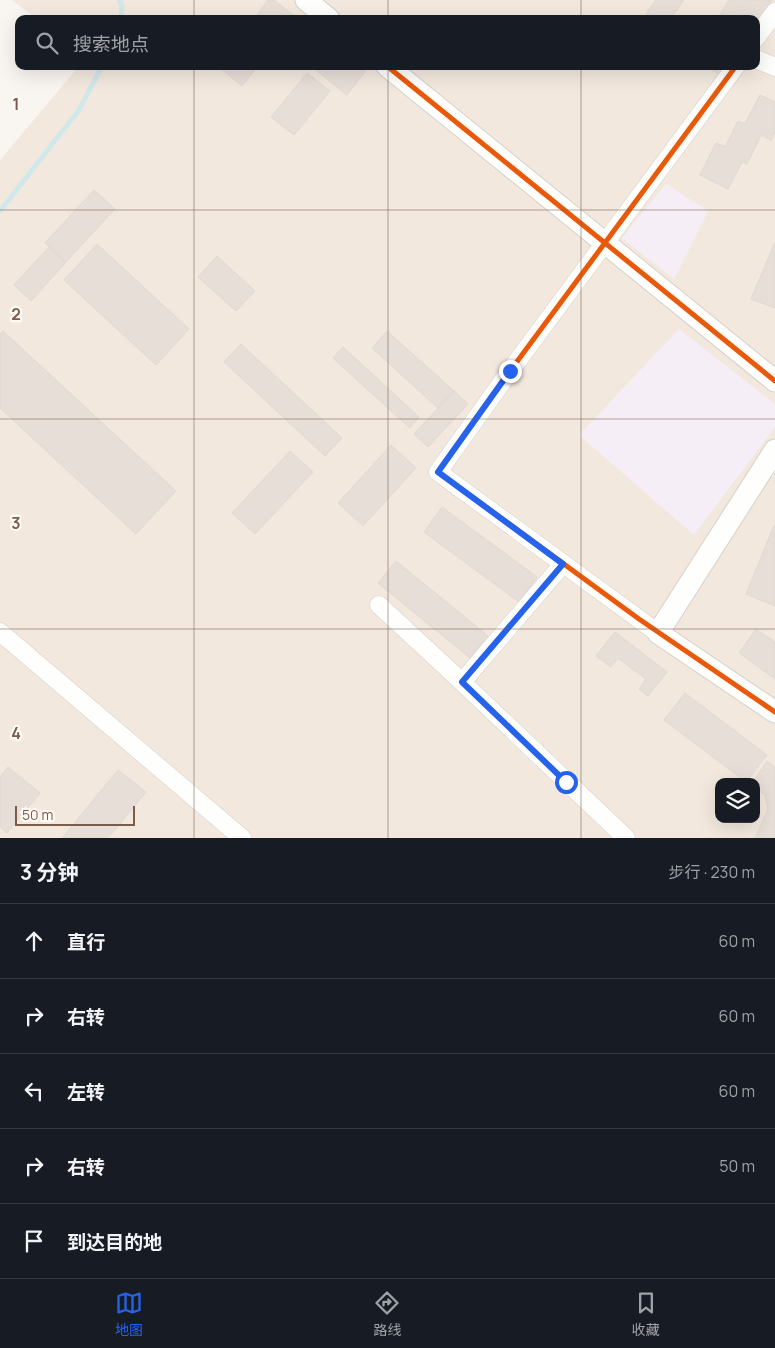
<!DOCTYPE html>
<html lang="zh">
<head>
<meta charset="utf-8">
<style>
  body { margin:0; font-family:Manrope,"Noto Sans SC",sans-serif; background:#20242c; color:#f1f3f6 }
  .controls { position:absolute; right:15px; bottom:15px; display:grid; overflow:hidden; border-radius:10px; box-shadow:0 5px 20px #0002 }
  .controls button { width:45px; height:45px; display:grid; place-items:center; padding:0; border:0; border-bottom:1px solid #363941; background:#171b24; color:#f1f3f6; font:25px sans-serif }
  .scale { position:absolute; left:15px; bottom:12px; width:120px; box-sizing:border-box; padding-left:5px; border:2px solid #7a5c4d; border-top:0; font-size:14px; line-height:18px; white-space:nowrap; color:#7a5c4d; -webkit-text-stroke:4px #fffaf3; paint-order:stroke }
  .stop { position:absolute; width:15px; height:15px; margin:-11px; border:4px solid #2563eb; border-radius:50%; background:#fff }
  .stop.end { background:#2563eb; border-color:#fff; box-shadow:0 1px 5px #0008 }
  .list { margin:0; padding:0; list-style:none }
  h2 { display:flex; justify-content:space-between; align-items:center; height:65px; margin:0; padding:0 20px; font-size:21px }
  h2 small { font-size:16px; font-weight:400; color:#9ea1a6 }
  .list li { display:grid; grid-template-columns:32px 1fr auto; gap:15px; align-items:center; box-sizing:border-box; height:75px; padding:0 20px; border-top:1px solid #363941 }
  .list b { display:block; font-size:19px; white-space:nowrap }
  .list em { font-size:16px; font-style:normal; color:#9ea1a6 }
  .icon { flex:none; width:28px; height:28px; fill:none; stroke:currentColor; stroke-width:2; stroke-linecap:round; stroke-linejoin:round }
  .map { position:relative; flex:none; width:775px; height:838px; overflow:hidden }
  .search { position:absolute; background:#171b24; box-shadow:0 5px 20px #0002; left:15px; right:15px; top:15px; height:55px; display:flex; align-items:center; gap:12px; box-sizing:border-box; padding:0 18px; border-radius:10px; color:#9ea1a6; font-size:19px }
  .sheet { height:440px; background:#171b24 }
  nav { display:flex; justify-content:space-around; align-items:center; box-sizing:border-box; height:70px; border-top:1px solid #363941; background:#171b24; font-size:14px; color:#9ea1a6 }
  nav a { display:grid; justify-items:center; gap:2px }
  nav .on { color:#2563eb }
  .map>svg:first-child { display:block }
  .residential { fill:#f2e8de; fill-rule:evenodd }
  .education { fill:#f6eef6 }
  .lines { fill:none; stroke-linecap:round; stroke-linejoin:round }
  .stream { stroke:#d0e8ea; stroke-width:5 }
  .building { fill:#e6ded7; stroke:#e2d8d2 }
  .minor-casing { stroke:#d7d1cb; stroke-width:19 }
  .tertiary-casing { stroke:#d7d1cb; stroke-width:23 }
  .minor { stroke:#fefefd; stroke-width:18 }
  .tertiary { stroke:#fefefd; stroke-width:21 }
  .cycleway-casing { stroke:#fffaf3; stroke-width:8 }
  .cycleway { stroke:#e8590c; stroke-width:5 }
  .route { stroke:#2563eb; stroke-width:6 }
  .grid { fill:none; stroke:#7a5c4d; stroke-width:1; stroke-opacity:0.55 }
  .grid-label { font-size:16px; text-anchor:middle; font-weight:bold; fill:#7a5c4d; stroke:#fffaf3; stroke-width:4.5; stroke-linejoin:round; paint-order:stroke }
</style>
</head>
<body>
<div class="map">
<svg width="775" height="838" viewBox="0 0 775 838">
  <rect width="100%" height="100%" fill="#f9f5f0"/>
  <path class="residential" d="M12,0H775V838H0V160L79,66H756V19H37ZM719,782H756V819H719Z"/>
  <path class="education" d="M666,184L708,211L674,279L622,238Z
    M679,329L775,404V427L694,535L579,435Z"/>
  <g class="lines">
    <path class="stream" d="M119,0L122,5L121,19
      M0,211L79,110L102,66"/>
  </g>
  <path class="building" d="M268,0H274L298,19H254Z
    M656,0H684L671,19H652L646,14Z
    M729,0H772L756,23V19H717Z
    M221,66H258L242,86L220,68Z
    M311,66H358L365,72L347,95Z
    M707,66H727L721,76Z
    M307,73L330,91L294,135L271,117Z
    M760,95L775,102V133L771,140L761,135L747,164L742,162L728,189L700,175L716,143L725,147L738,121L745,124Z
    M94,190L115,209L66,262L45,243Z
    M775,242V308L751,299Z
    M97,244L189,329L156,365L64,280Z
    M49,247L66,262L31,301L14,285Z
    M217,256L255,291L236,311L198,277Z
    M3,331L176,491L136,534L0,408V334Z
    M387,331L454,391L438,408L372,348Z
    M241,344L342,438L325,456L224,362Z
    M343,347L419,417L410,428L333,358Z
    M454,391L468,404L428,447L414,434Z
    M391,445L416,468L363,526L338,503Z
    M290,451L313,472L255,534L232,513Z
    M442,507L537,577L519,602L424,532Z
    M775,523V606L746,594Z
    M396,561L488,636L470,658L378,583Z
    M756,629L775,642V679L739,653Z
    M615,632L667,672L648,696L639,689L646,679L618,658L611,667L596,656Z
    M685,693L767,755L746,782L664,720Z
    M767,761L775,767V838H755L768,809L765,795L756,789V782H753Z
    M8,767L40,793L7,833L0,827V777Z
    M118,770L146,792L108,838H62Z"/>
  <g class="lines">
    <defs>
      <path id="minor" d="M756,38L775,12
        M756,59L775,67
        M379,605L462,682L626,838
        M0,632L242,838
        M658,633L438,472L510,371L736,66
        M462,682L563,564"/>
      <path id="tertiary" d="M306,0L329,19
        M387,66L775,381
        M775,450L658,633L775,712"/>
    </defs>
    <use href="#minor" class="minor-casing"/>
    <use href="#tertiary" class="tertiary-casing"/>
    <use href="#minor" class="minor"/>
    <use href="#tertiary" class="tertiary"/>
    <defs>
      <path id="cycleway" d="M387,66L775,381
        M736,66L510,371L438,472L639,619L775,712"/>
    </defs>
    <use href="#cycleway" class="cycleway-casing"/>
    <use href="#cycleway" class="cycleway"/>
  </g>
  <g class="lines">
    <path class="route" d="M510,371L438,472L563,564L462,682L566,782"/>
  </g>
  <path class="grid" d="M194,0V19M388,0V19M581,0V19M194,66V838M388,66V838M581,66V838M0,210H775M0,419H775M0,629H775"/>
  <g class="grid-label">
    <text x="16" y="110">1</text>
    <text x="16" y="320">2</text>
    <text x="16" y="529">3</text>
    <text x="16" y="739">4</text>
  </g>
</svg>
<div class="controls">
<button><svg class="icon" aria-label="layers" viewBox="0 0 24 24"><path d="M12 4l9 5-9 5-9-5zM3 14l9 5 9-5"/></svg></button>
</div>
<div class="scale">50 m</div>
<div class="stop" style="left:566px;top:782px"></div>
<div class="stop end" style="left:510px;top:371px"></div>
<div class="search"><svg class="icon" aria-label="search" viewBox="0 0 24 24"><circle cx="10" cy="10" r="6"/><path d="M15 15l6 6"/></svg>搜索地点</div>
</div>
<section class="sheet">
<h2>3 分钟<small>步行 · 230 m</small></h2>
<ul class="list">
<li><svg class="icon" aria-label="ahead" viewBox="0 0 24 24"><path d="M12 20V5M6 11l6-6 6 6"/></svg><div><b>直行</b></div><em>60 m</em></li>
<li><svg class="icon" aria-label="right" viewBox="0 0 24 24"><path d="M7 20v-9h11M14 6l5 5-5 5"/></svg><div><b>右转</b></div><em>60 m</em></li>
<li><svg class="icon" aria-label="left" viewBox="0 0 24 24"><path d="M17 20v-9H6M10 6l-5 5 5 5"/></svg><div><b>左转</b></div><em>60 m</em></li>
<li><svg class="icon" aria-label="right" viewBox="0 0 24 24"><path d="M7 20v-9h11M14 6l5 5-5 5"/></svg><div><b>右转</b></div><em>50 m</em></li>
<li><svg class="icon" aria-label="arrive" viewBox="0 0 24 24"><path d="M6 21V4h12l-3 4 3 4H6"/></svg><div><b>到达目的地</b></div></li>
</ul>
</section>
<nav>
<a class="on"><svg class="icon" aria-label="map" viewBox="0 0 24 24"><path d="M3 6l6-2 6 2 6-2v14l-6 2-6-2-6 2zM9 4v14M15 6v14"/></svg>地图</a>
<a><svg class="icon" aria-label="directions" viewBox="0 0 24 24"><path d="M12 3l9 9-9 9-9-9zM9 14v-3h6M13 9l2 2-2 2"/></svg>路线</a>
<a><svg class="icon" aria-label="saved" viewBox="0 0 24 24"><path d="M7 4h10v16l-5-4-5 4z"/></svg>收藏</a>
</nav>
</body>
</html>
